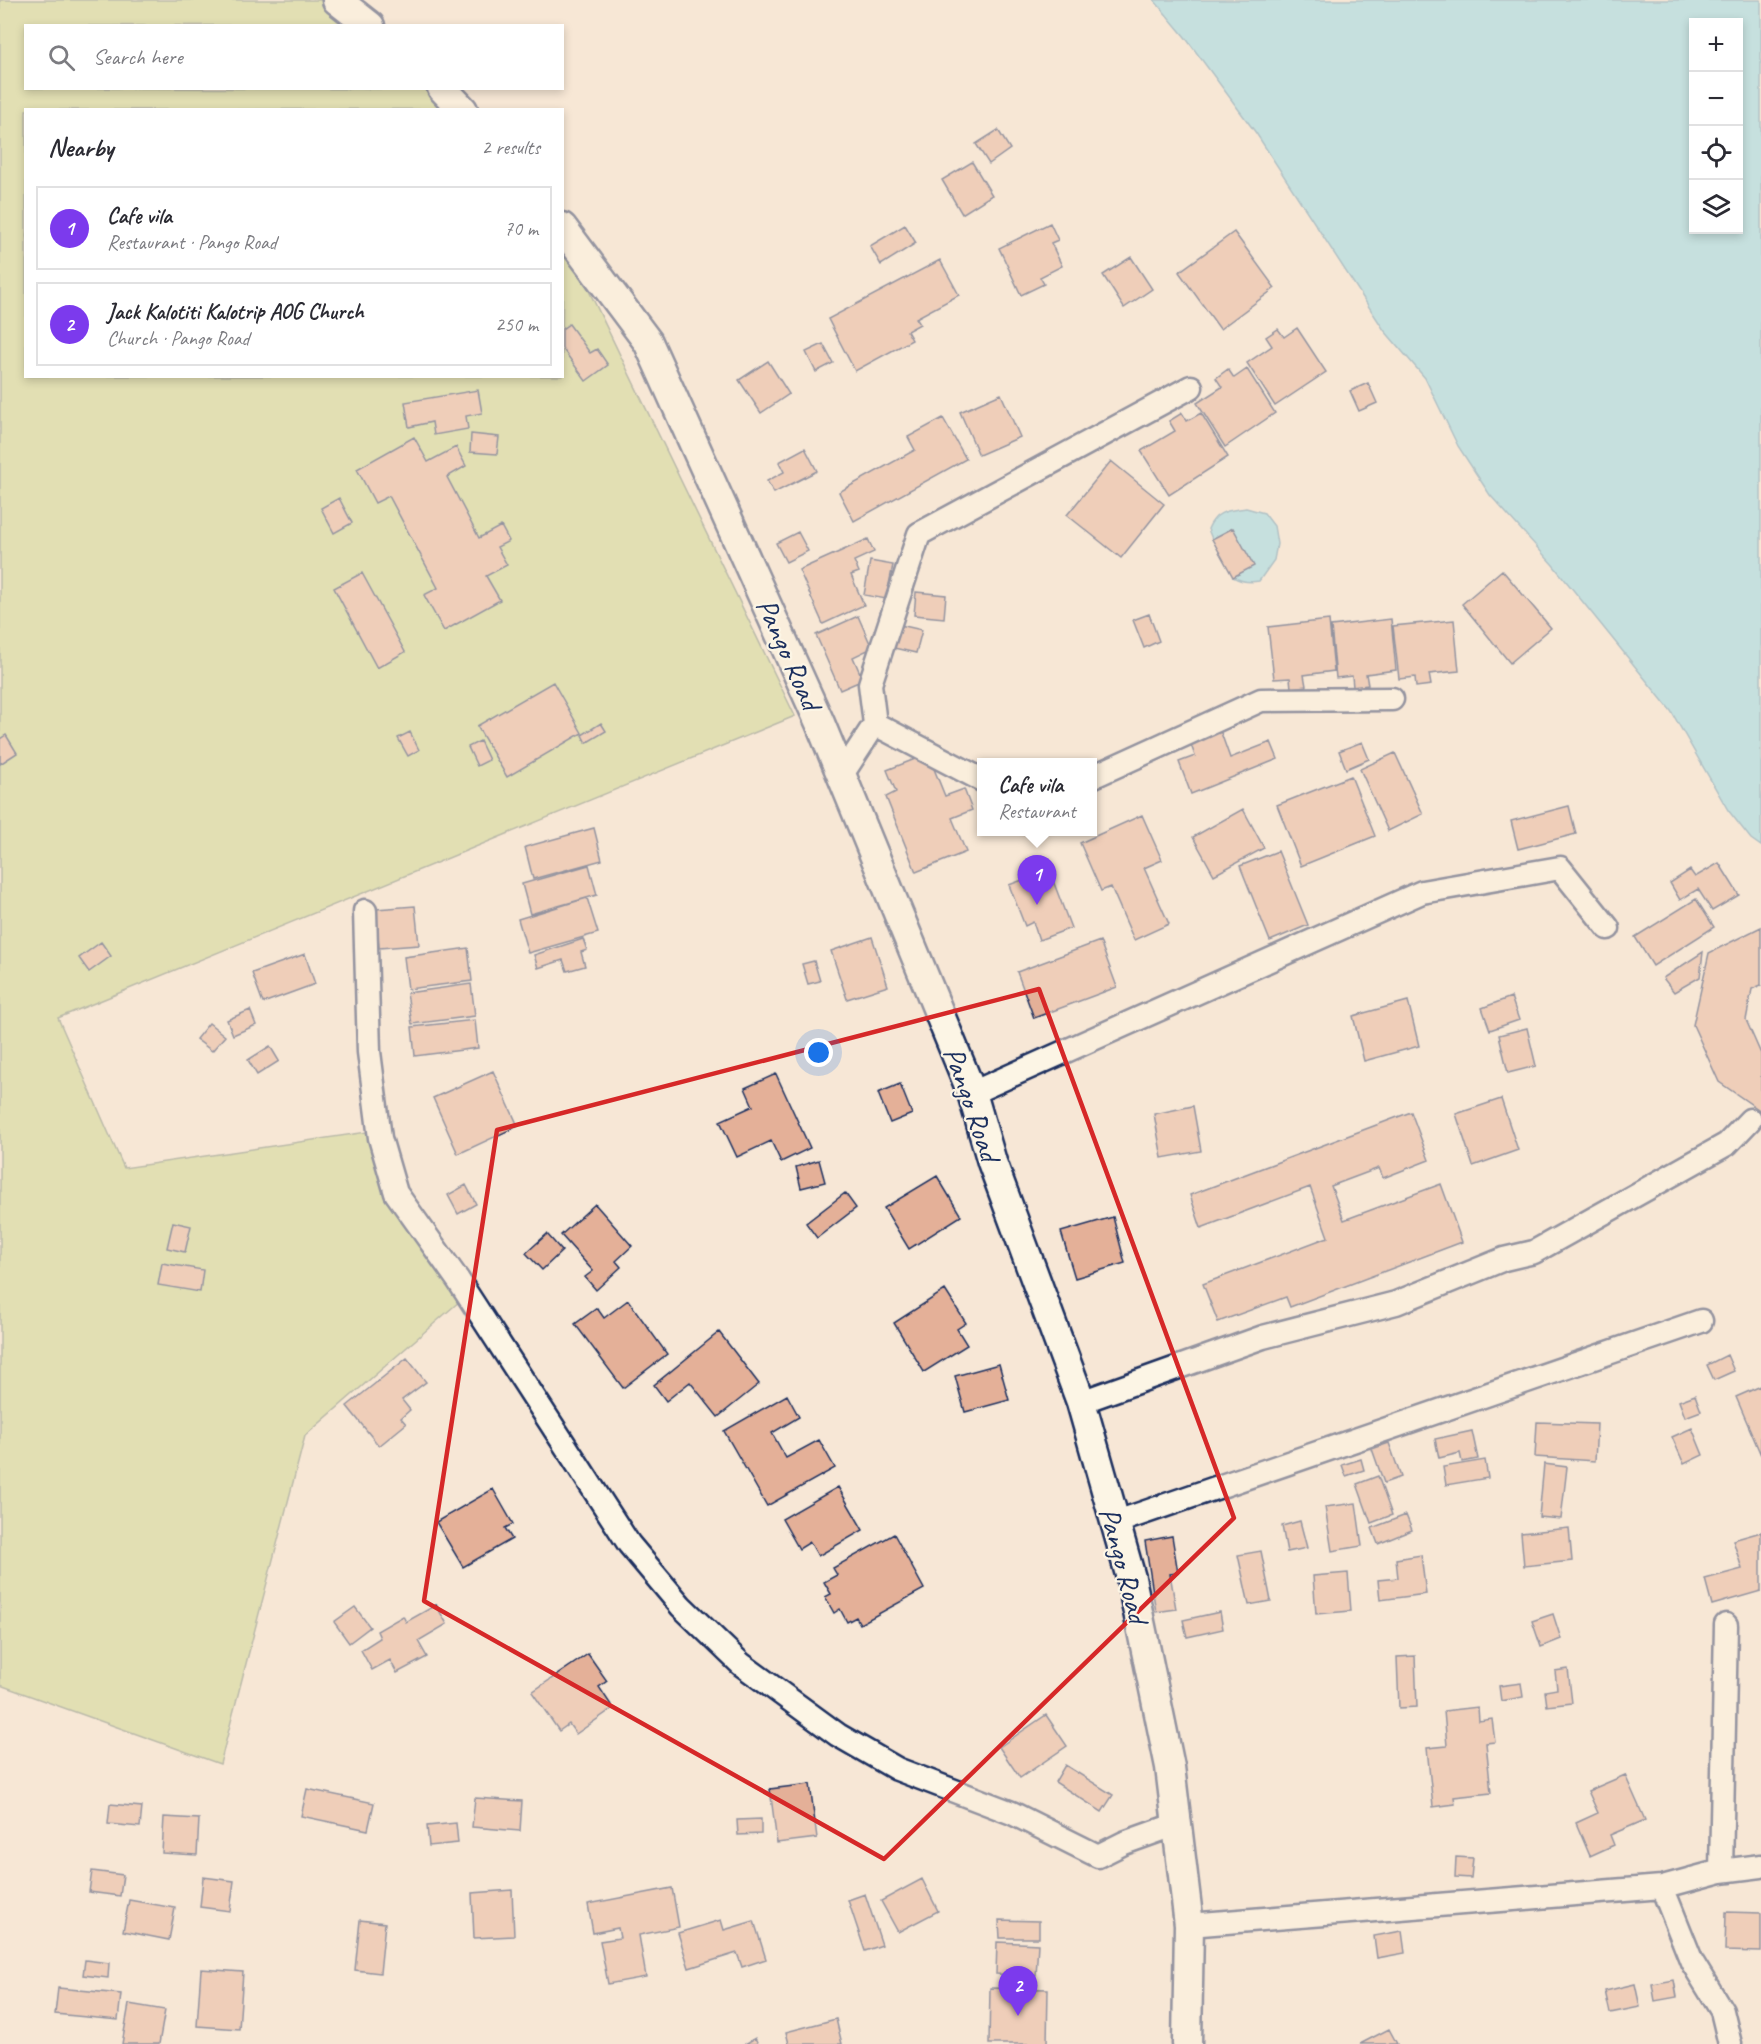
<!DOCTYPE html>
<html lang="en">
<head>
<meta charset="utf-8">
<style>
  body { margin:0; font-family:Caveat,sans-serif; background:#f2f2f3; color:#2b2b33 }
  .controls { position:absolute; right:18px; top:18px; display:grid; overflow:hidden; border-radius:0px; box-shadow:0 3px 9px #0003 }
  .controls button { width:54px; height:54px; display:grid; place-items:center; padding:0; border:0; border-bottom:2px solid #e1e1e2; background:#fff; color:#2b2b33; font:30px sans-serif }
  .you { position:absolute; left:819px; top:1053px; width:21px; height:21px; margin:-15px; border:4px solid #fff; border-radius:50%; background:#1a73e8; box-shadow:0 0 0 9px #1a73e833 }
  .badge { display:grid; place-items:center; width:39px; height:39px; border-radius:50%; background:#7c3aed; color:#fff; font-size:20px; font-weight:700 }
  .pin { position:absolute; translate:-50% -50px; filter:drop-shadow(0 2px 3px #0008) }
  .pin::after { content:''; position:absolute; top:32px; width:21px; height:18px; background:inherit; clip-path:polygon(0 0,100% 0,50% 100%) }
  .popup { position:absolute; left:977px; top:758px; width:120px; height:78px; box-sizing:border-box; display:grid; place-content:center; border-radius:0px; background:#fff; filter:drop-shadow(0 2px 4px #0005); font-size:20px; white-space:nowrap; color:#7c7c81 }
  .popup b { font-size:22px; color:#2b2b33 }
  .popup::after { content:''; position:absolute; left:50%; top:100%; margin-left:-12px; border:12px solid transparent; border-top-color:#fff }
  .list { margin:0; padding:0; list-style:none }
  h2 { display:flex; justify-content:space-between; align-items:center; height:78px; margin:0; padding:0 24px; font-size:26px }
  h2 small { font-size:20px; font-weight:400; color:#7c7c81 }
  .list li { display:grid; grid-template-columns:39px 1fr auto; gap:18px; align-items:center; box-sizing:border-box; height:84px; margin:0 12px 12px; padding:0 12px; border:2px solid #e1e1e2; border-radius:0px }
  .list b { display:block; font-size:22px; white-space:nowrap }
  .list p { margin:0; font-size:20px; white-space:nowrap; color:#7c7c81 }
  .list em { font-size:20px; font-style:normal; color:#7c7c81 }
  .icon { flex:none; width:33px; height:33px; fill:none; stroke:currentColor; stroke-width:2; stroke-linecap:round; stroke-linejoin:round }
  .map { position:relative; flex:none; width:1761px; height:2044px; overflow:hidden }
  .search { position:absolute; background:#fff; box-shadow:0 3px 9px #0003; left:24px; top:24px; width:540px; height:66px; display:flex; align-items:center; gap:15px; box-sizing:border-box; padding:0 21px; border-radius:0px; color:#7c7c81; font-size:22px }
  .panel { position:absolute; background:#fff; box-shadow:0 3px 9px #0003; left:24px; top:108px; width:540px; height:270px; border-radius:0px }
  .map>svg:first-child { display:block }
  .green { fill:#c7d68a; stroke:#718274; stroke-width:1.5 }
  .water { fill:#8ad8e9; stroke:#5e94b1; stroke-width:1.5; fill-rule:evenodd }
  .building { fill:#e4b098; stroke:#1b2f5e; stroke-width:1.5 }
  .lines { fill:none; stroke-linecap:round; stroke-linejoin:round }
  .minor-casing { stroke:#1b2f5e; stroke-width:27 }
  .tertiary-casing { stroke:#1b2f5e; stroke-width:33 }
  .minor { stroke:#fcf5e5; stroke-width:22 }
  .tertiary { stroke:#fcf5e5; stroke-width:28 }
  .marked { fill:none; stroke:#d62828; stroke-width:4.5; stroke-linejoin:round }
  .labels { text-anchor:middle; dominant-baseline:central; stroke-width:4.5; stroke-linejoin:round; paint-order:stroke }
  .street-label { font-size:30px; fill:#1b2f5e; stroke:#fcf5e5 }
</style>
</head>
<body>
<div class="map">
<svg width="1761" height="2044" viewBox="0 0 1761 2044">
  <rect width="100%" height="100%" fill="#f7e7d6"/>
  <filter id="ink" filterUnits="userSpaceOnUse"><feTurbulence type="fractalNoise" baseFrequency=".0167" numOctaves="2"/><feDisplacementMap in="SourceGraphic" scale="12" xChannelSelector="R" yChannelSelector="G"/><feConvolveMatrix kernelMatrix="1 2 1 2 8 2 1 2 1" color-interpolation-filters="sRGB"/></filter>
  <g filter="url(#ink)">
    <path class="green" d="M0,0H322L354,25L26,26V88L425,89L446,109L26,110V376H562L563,245L574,260L795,716L58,1018L124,1168L367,1132L389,1202L460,1301L305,1436L220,1764L0,1685Z"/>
    <path class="water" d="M1154,0H1761V846L1751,839L1728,810L1671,711L1553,565L1490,495L1458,446L1425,378L1384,330L1256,133L1185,37ZM1694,22H1738V230H1694Z
      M1246,508L1264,513L1274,526L1277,544L1274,560L1259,581C1249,583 1242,582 1233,577L1253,566L1233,528L1212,539L1208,529C1216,510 1228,511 1246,508Z"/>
    <path class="building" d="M998,130L1010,149L989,164L976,144Z
      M972,162L992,195L962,214L942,180Z
      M1050,223L1058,240L1051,243L1062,266L1040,277L1044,284L1021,295L999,248Z
      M905,225L916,243L881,265L870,246Z
      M1234,232L1275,288L1220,329L1179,272Z
      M1131,257L1152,289L1124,308L1103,275Z
      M940,260L959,295L916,318L920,324L907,331L912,340L855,371L828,319Z
      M569,324L590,353L597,349L608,365L586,381L562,348V329Z
      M1297,328L1326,372L1275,406L1247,363L1272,346L1266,337L1278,329L1284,337Z
      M823,344L833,363L816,372L806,352Z
      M768,361L789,394L761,413L739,380Z
      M1228,369L1234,378L1247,369L1275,413L1225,447L1197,403L1222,387L1216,378Z
      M1368,383L1377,403L1359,411L1350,391Z
      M478,390L482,413L466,416L468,429L434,435L432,422L409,427L405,402Z
      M1001,394L1020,437L979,455L960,412Z
      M1182,413L1187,421L1201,413L1228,457L1169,495L1141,451L1175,431L1169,421Z
      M943,418L966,459L854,521L839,492L915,450L908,437Z
      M471,434L499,437L497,454L470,452Z
      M414,437L428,462L456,447L466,466L447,477L479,538L501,526L509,541L497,547L507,565L486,576L500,600L444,631L424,595L438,588L389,496L375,503L357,469Z
      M805,448L817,471L774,493L767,481L784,472L779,462Z
      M1111,461L1164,504L1121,558L1067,515Z
      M339,498L352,523L334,533L321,508Z
      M1233,528L1254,566L1233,577L1212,539Z
      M798,532L808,551L786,562L776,543Z
      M868,539L874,552L854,561L859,572L851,575L864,605L823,624L799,570Z
      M870,561L893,565L886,599L864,595Z
      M1502,570L1551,628L1510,663L1462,604Z
      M362,573L405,652L377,668L334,588Z
      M916,592L946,595L944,618L914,615Z
      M1149,614L1159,641L1144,648L1133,620Z
      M858,616L872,648L853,657L863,680L840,690L816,635Z
      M1391,619L1396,670L1366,674L1368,685L1353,687L1352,676L1336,678L1331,626Z
      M1329,620L1334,671L1304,675L1306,686L1291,688L1290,678L1274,679L1268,627Z
      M1454,620L1459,671L1429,674L1431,685L1416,687L1415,677L1399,679L1393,626Z
      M900,625L922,630L916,653L894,648Z
      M553,682L582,733L507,777L477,726Z
      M601,723L606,731L586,743L582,735Z
      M1220,730L1230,758L1271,742L1278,759L1191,794L1179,762L1195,756L1190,742Z
      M410,732L419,750L408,756L398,738Z
      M6,735L17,753L0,764V739Z
      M480,741L489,760L477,766L468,747Z
      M1362,742L1369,759L1346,769L1339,751Z
      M1395,753L1423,814L1388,831L1360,769Z
      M928,754L945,796L964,789L972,810L952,818L966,852L916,872L886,797L896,792L887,770Z
      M1351,776L1375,836L1301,866L1277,805Z
      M1569,806L1576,834L1518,849L1511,821Z
      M1243,809L1264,848L1214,875L1193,837Z
      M1142,815L1162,860L1144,868L1169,924L1134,940L1111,887L1101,891L1080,843Z
      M594,828L602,860L533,879L525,847Z
      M1278,851L1308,925L1270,941L1240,866Z
      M1719,863L1739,895L1712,911L1698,889L1680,900L1670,883L1690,870L1695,877Z
      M589,865L597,895L530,914L522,884Z
      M1049,870L1071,928L1039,940L1033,922L1025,926L1009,885Z
      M587,898L598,933L528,953L518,919Z
      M1696,899L1714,927L1653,966L1635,937Z
      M415,906L419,945L379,948L376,909Z
      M1761,927V985L1752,989L1746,1020L1761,1054V1111L1719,1082L1693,1025L1709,953Z
      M872,937L888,986L847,999L831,951Z
      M583,939L587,950L581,952L585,966L567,971L563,960L538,968L534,955Z
      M1100,941L1117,987L1034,1018L1017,972Z
      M101,942L111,956L89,972L79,958Z
      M468,948L472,981L408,989L404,957Z
      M1703,952L1700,977L1674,992L1663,978Z
      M305,954L315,984L263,1003L252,973Z
      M814,961L820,981L808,984L802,964Z
      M471,984L475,1016L412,1024L407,993Z
      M1511,997L1519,1020L1490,1030L1482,1008Z
      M1408,1001L1419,1046L1364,1061L1353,1016Z
      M250,1010L256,1025L233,1035L227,1020Z
      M475,1020L478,1048L415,1056L412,1027Z
      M209,1023L225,1036L212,1051L196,1039Z
      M1527,1028L1536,1066L1508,1073L1499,1035Z
      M270,1046L279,1061L257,1075L248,1060Z
      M493,1071L518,1126L458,1154L433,1098Z
      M776,1074L810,1148L781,1162L771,1141L737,1157L720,1121L753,1106L745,1088Z
      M900,1084L912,1114L890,1123L878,1093Z
      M1501,1099L1518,1150L1473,1166L1456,1114Z
      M1193,1106L1201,1151L1162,1158L1154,1114Z
      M1411,1112L1429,1160L1383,1178L1379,1168L1331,1186L1344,1220L1441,1184L1462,1242L1290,1307L1286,1297L1218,1322L1203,1284L1328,1237L1310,1187L1201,1228L1190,1195Z
      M819,1160L825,1182L801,1188L796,1167Z
      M937,1176L961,1216L909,1249L884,1208Z
      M466,1185L476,1204L458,1214L448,1195Z
      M845,1193L856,1208L817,1238L806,1223Z
      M595,1204L632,1246L616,1261L621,1267L596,1290L585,1277L593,1271L561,1235Z
      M1113,1217L1125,1263L1075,1278L1061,1232Z
      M173,1222L191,1226L185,1252L167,1248Z
      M547,1234L562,1251L542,1270L526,1253Z
      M162,1263L203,1270L200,1292L158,1285Z
      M945,1290L966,1323L957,1329L967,1345L924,1372L894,1323Z
      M628,1300L667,1354L623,1388L575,1324L597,1308L604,1318Z
      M719,1332L759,1384L718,1417L690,1382L666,1401L654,1385Z
      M1727,1355L1734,1371L1714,1380L1707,1365Z
      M407,1358L426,1382L402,1400L410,1410L401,1418L406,1424L379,1446L347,1406Z
      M999,1364L1009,1400L965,1412L955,1376Z
      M1761,1386V1455L1736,1397Z
      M787,1395L799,1417L772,1433L786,1458L819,1440L835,1468L767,1506L724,1431Z
      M1695,1395L1701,1411L1685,1417L1679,1401Z
      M1537,1422L1597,1424L1595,1461L1535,1457Z
      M1692,1428L1703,1455L1684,1464L1672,1437Z
      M1472,1431L1478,1459L1462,1462L1460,1453L1439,1458L1435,1439Z
      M1389,1443L1401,1477L1384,1483L1372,1449Z
      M1361,1459L1364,1470L1346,1476L1342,1465Z
      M1485,1460L1488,1478L1446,1485L1443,1467Z
      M1544,1464L1567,1467L1561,1519L1539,1517Z
      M1378,1476L1392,1515L1371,1523L1357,1484Z
      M838,1487L863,1530L818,1556L810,1542L799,1549L782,1519Z
      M493,1489L513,1524L505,1528L512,1539L463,1567L436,1522Z
      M1356,1503L1362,1546L1332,1551L1325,1507Z
      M1406,1515L1412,1530L1378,1544L1372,1528Z
      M1300,1521L1307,1548L1287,1552L1282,1526Z
      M1569,1528L1572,1561L1524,1566L1521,1533Z
      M1761,1532V1591L1712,1605L1705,1579L1742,1569L1733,1540Z
      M894,1534L924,1589L860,1624L856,1617L847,1622L840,1609L834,1613L825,1597L831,1594L824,1582L837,1575L833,1568Z
      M1172,1536L1178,1573L1170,1574L1176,1609L1156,1612L1145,1541Z
      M1261,1551L1271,1601L1249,1605L1238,1555Z
      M1421,1555L1426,1594L1380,1600L1378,1580L1398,1578L1396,1559Z
      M1348,1573L1351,1611L1316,1614L1313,1576Z
      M436,1605L447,1624L418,1641L427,1657L397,1673L390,1660L372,1670L361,1650L380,1638L377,1631L403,1616L406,1622Z
      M355,1607L370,1627L349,1643L334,1622Z
      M1220,1612L1223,1629L1187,1637L1183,1620Z
      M1553,1614L1561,1639L1541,1647L1532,1621Z
      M588,1654L607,1681L599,1687L613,1708L576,1734L569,1724L559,1731L532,1692Z
      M1415,1656L1417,1707L1399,1708L1397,1657Z
      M1568,1669L1572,1703L1547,1706L1545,1691L1557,1689L1555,1671Z
      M1521,1683L1523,1697L1501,1701L1499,1686Z
      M1478,1707L1479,1721L1492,1719L1495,1742L1486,1743L1491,1793L1454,1797L1455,1804L1433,1807L1427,1748L1447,1746L1444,1711Z
      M1046,1715L1067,1746L1020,1778L999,1747Z
      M1065,1765L1113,1795L1102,1812L1055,1782Z
      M1625,1775L1645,1820L1610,1835L1614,1845L1590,1856L1576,1823L1598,1813L1588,1791Z
      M810,1784L817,1838L777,1843L770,1789Z
      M307,1789L374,1803L368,1830L301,1816Z
      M475,1798L522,1801L520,1831L472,1827Z
      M110,1804L142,1807L140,1827L108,1824Z
      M164,1817L199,1819L197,1855L162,1853Z
      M761,1819V1834L738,1835L737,1820Z
      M456,1823L458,1843L429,1846L427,1826Z
      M1456,1857L1473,1858L1471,1878L1455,1877Z
      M92,1871L123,1875L120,1896L89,1892Z
      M203,1877L234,1881L230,1911L200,1907Z
      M922,1879L938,1911L898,1932L881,1901Z
      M672,1888L679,1927L639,1935L646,1977L608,1984L600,1941L620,1938L618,1928L593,1933L588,1904Z
      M512,1890L514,1936L474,1938L472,1893Z
      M865,1894L882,1945L865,1951L848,1900Z
      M129,1900L175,1908L169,1940L123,1931Z
      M1726,1912L1761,1913V1952L1725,1951Z
      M360,1920L385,1923L380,1973L355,1970Z
      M721,1920L724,1930L754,1921L766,1959L742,1967L737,1953L689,1968L678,1933Z
      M999,1920L1039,1921V1938H1000Z
      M1402,1931L1405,1953L1377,1958L1374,1936Z
      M997,1942L1038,1944L1036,1976L996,1974Z
      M85,1960L109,1963L108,1978L83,1975Z
      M201,1969L243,1972L239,2029L197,2026Z
      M1674,1980L1677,1997L1655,2001L1652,1984Z
      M1635,1984L1640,2007L1610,2013L1605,1991Z
      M58,1988L121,1994L118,2020L55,2014Z
      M990,1988L1048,1989L1047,2044H989Z
      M129,2004L165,2010L159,2044H122Z
      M836,2019L842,2044H789L786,2032Z
      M1389,2029L1397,2044H1360Z
      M755,2038L758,2044H745Z"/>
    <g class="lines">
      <defs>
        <path id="minor" d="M875,724L982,780
          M841,776L875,724L870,684L919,534L1191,387
          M1092,777L1261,700L1392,699
          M365,911L369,1052L380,1138L396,1193L458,1280L629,1544L681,1606L741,1664L838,1735L897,1769L1012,1813L1098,1856L1124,1843L1177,1824
          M972,1093L1422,892L1560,868L1608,928
          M1081,1402L1263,1337L1396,1303L1504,1259L1534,1252L1727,1144L1750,1120
          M1114,1523L1701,1321
          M1721,1871L1726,1625
          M1662,1887L1692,1962L1722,2011L1730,2044
          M1189,1925L1662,1887L1721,1871L1761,1866"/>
        <path id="tertiary" d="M337,0L370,26
          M442,88L463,110
          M562,227L648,342L820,723L972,1093L992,1162L1081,1402L1131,1578L1170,1767L1189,1925L1187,2044"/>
      </defs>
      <use href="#minor" class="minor-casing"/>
      <use href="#tertiary" class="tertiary-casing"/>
      <use href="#minor" class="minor"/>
      <use href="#tertiary" class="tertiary"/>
    </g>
  </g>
  <path d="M0 0H1761V2044H0ZM1039,989L1234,1518L884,1859L424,1601L497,1130Z" fill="#f7e7d6" fill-opacity=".55" fill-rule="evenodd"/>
  <path class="marked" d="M1039,989L1234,1518L884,1859L424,1601L497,1130Z"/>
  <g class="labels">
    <g class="street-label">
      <text transform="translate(789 654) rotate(66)">Pango Road</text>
      <text transform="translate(972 1104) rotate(71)">Pango Road</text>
      <text transform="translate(1124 1565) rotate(75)">Pango Road</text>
    </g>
  </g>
</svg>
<div class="controls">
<button>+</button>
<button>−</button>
<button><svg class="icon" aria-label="locate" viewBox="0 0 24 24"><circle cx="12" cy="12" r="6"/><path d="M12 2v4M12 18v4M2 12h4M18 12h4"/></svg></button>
<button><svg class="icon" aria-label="layers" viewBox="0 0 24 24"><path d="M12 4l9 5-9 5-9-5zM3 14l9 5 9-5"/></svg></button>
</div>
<div class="you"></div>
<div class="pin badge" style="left:1037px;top:905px">1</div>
<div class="popup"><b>Cafe vila</b>Restaurant</div>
<div class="pin badge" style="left:1018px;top:2016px">2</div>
<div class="search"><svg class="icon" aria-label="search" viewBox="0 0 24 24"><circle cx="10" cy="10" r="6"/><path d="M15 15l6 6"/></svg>Search here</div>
<section class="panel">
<h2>Nearby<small>2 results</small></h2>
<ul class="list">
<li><span class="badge">1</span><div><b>Cafe vila</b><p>Restaurant · Pango Road</p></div><em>70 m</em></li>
<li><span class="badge">2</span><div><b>Jack Kalotiti Kalotrip AOG Church</b><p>Church · Pango Road</p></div><em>250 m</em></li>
</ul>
</section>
</div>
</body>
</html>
